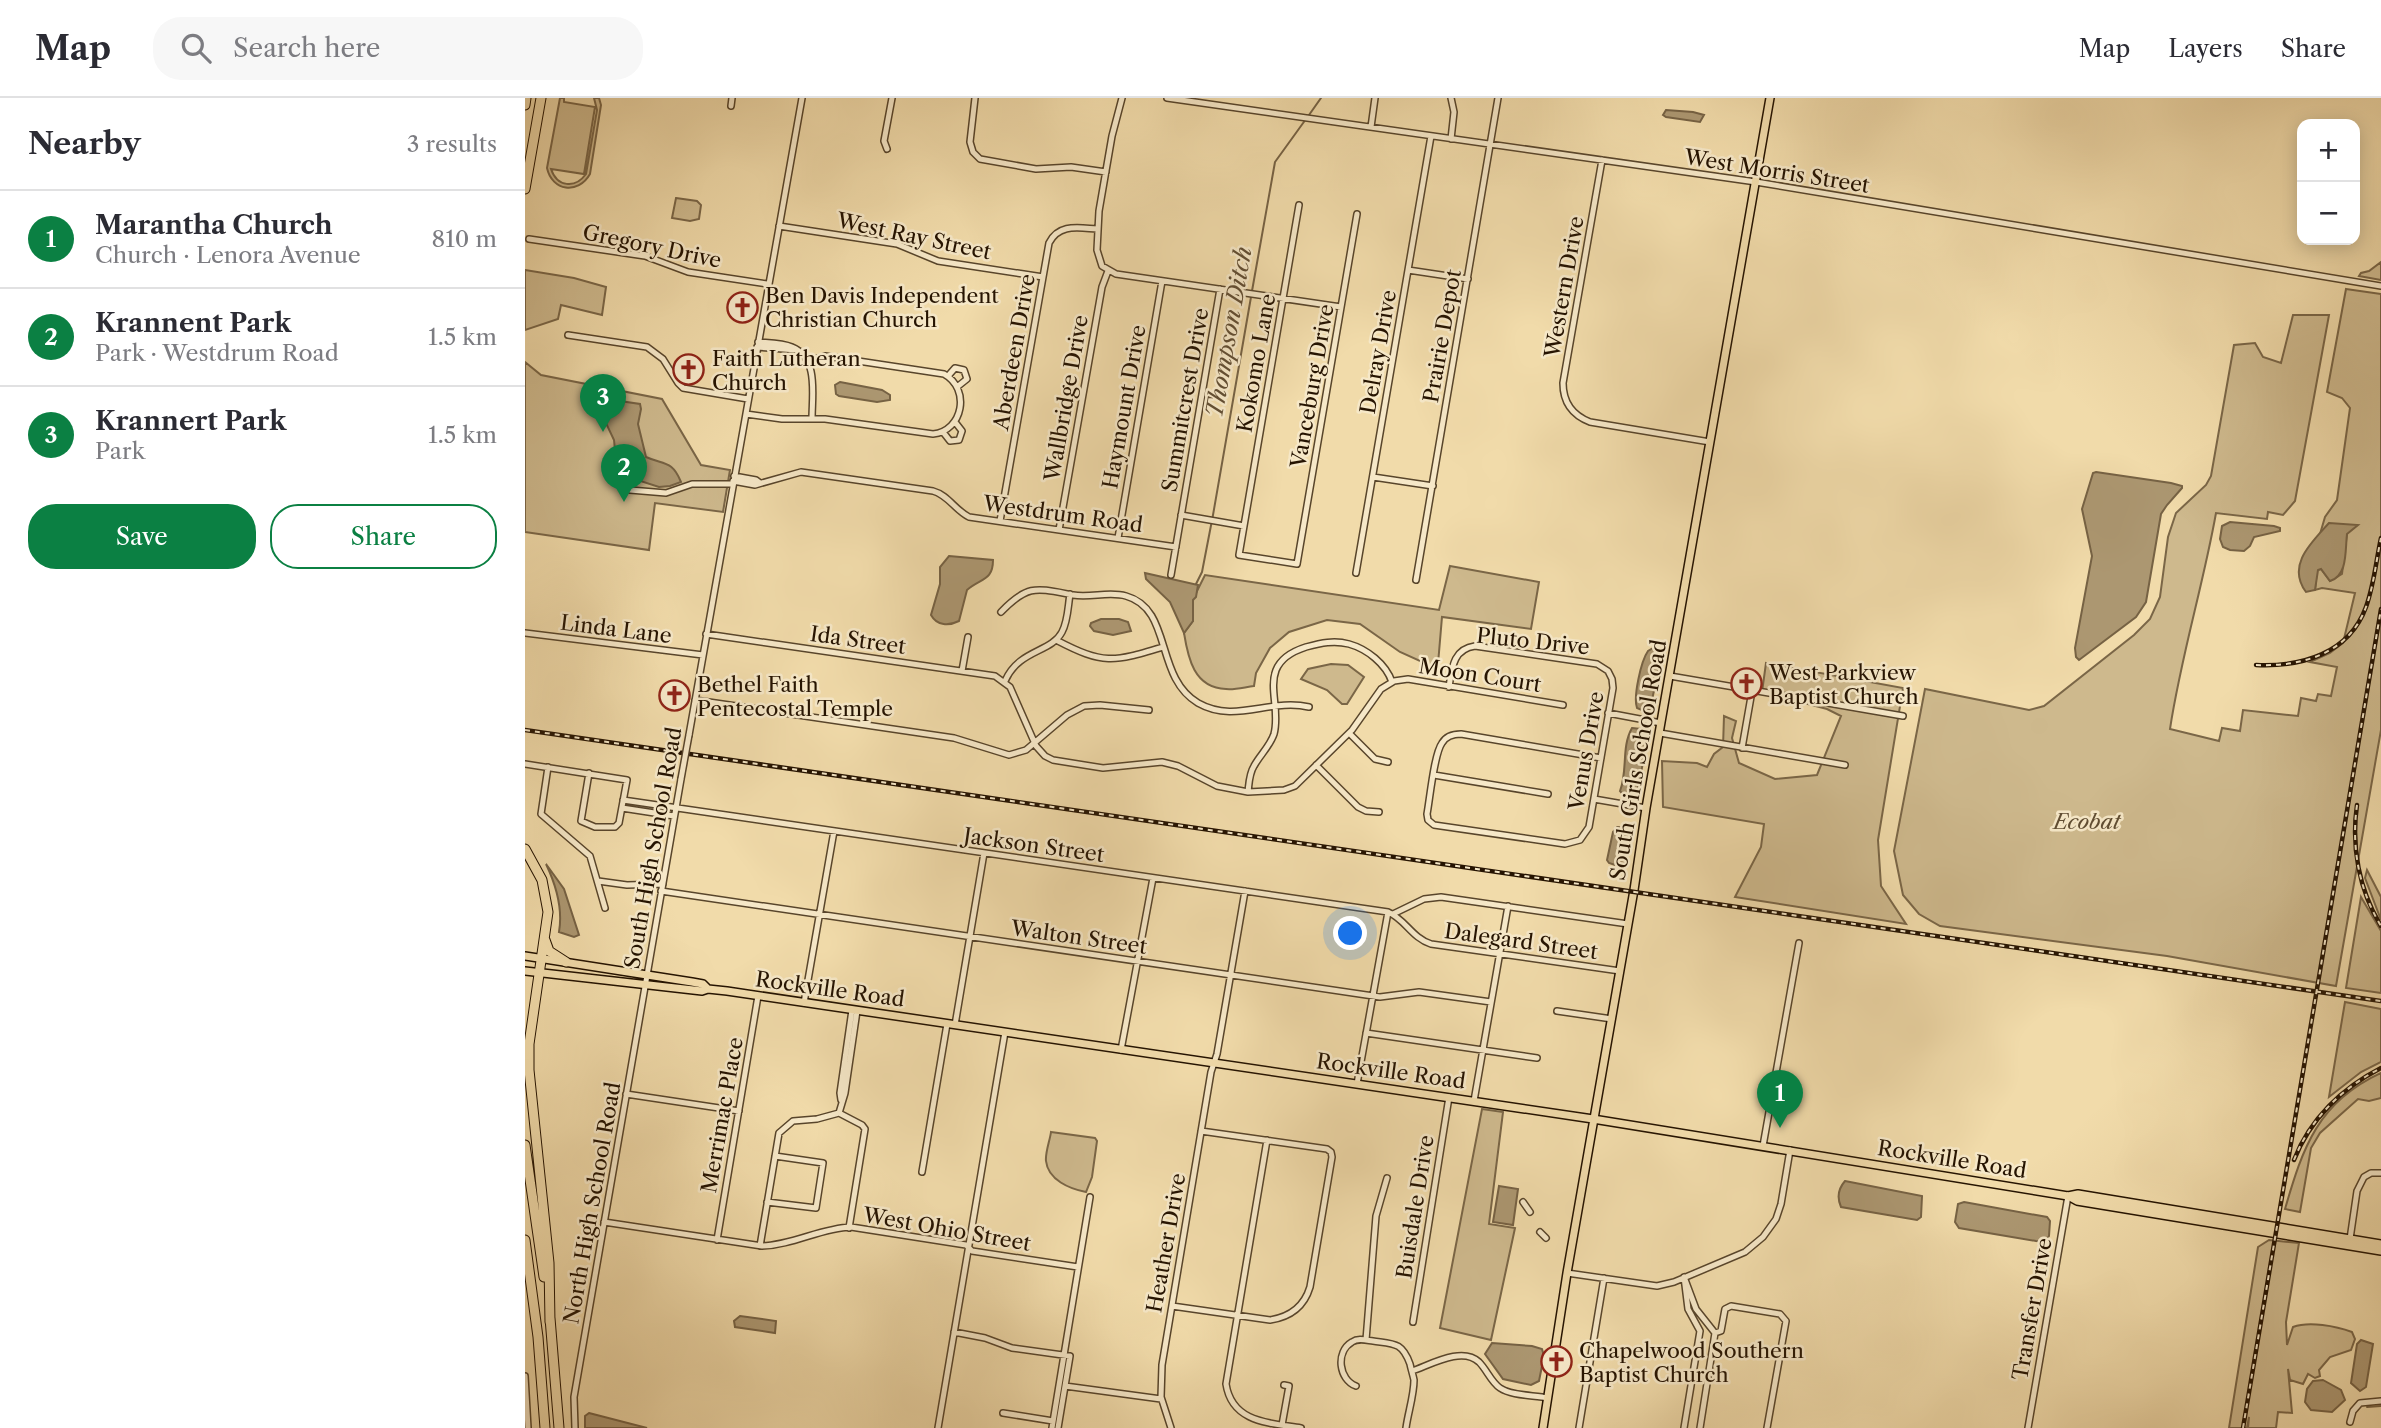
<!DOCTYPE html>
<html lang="en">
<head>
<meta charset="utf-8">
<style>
  body { margin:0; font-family:"Libre Caslon Text",serif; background:#f7f7f7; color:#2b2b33 }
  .controls { position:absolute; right:21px; top:21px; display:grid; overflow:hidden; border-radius:14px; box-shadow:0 4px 18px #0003 }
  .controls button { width:63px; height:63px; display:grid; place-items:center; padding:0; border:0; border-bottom:2px solid #e1e1e2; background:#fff; color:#2b2b33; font:35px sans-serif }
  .you { position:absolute; left:826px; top:836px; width:24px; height:24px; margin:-18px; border:5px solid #fff; border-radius:50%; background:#1a73e8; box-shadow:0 0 0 10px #1a73e833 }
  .badge { display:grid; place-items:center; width:46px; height:46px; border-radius:50%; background:#0b8043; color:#fff; font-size:23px; font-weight:700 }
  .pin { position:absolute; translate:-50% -58px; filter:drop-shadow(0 2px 4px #0008) }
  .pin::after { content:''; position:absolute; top:37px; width:24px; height:21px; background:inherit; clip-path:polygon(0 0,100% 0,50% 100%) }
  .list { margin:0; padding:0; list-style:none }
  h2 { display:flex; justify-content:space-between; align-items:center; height:91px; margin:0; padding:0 28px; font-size:30px }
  h2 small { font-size:23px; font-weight:400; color:#7c7c81 }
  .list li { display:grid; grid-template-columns:46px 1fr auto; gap:21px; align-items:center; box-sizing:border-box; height:98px; padding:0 28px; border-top:2px solid #e1e1e2 }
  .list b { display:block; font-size:26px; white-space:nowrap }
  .list p { margin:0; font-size:23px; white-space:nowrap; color:#7c7c81 }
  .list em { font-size:23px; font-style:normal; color:#7c7c81 }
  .actions { display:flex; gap:14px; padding:21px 28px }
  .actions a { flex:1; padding:16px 0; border:2px solid #0b8043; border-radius:28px; text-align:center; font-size:24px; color:#0b8043 }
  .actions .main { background:#0b8043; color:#fff }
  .icon { flex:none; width:38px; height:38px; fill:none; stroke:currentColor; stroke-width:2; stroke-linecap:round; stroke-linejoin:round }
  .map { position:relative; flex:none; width:1856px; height:1330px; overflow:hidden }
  header { display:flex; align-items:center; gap:42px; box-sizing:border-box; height:98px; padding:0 35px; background:#fff; border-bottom:2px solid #e1e1e2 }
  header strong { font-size:33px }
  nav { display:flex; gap:38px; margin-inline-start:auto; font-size:24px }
  .search { width:490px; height:63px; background:#f7f7f7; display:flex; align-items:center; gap:18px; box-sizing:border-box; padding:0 24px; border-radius:28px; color:#7c7c81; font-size:26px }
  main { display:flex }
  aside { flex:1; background:#fff }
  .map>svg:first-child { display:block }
  .green { fill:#ceb98d; stroke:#7a6647; stroke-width:2 }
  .water { fill:#ac9771; stroke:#766244; stroke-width:2 }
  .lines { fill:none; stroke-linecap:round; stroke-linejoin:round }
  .stream { stroke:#766244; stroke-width:2 }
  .minor-casing { stroke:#58452b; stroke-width:8 }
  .major-casing { stroke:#251301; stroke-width:10 }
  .highway-casing { stroke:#251301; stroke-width:11 }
  .minor { stroke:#f6e8c8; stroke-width:5 }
  .major { stroke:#f1dbaa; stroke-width:7 }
  .highway { stroke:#f1dbaa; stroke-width:9 }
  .rail-casing { stroke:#251301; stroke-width:4.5 }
  .rail { stroke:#f6e8c8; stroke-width:2; stroke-dasharray:5; stroke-linecap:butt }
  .minor-bridge-casing { stroke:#58452b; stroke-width:8; stroke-linecap:butt }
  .minor-bridge { stroke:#f6e8c8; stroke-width:5 }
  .labels { text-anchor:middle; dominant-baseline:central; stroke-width:5; stroke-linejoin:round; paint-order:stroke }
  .street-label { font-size:21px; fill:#251301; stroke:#f6e8c8 }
  .poi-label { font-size:21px; fill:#251301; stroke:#f6e8c8; text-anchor:start }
  .park-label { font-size:21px; font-style:italic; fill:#604d32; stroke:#f6e8c8 }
  .water-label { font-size:23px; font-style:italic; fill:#624e33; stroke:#f6e8c8 }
</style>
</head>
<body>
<header>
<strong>Map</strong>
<div class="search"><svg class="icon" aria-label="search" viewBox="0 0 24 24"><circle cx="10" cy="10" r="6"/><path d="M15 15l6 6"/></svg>Search here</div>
<nav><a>Map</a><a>Layers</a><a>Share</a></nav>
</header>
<main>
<aside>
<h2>Nearby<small>3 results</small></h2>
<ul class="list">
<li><span class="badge">1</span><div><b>Marantha Church</b><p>Church · Lenora Avenue</p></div><em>810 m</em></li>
<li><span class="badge">2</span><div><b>Krannent Park</b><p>Park · Westdrum Road</p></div><em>1.5 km</em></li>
<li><span class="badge">3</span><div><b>Krannert Park</b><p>Park</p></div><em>1.5 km</em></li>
</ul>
<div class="actions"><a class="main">Save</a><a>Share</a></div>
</aside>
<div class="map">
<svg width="1856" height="1330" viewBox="0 0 1856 1330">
  <rect width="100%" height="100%" fill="#f1dbaa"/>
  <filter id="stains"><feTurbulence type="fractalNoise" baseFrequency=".00286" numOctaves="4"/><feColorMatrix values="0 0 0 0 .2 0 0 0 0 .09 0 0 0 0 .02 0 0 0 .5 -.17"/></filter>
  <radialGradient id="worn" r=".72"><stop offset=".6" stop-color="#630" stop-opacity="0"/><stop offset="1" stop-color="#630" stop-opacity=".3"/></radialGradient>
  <path class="green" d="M35,0H39V4L70,9L59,76L26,71C32,89 50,91 61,76L72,12L69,0H74L76,7L65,76C53,97 27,93 22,70Z
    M151,100L172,103L176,107L174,121L165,123L147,120Z
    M1856,164V182L1834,178L1836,175L1844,173Z
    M0,172L49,180L81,189L77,217L36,207L33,221L0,232Z
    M1821,191L1856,196V632L1811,888L1642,858L1415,828L1394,816L1378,797L1369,753L1400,591L1504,612L1519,608L1609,537L1625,521L1635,499L1643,439L1651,415L1681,387L1686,378L1709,247L1730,245L1738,259L1756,265L1768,217H1804L1770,403L1758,417L1743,414L1742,421L1691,415C1678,488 1656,558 1645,631L1694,643L1697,630L1715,633L1718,612L1773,618L1776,600L1791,603L1793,596L1806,598L1812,569L1785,564L1805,555L1818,545L1830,495L1797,490L1790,492L1792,472L1796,471L1805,483L1817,476L1822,436L1804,426L1795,436L1800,419L1812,402L1825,310L1817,300L1802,294Z
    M0,264L16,277L137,301L176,367L205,372L198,414L130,405L124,452L0,434Z
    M925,468L1014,484L1006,531L917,519L913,566L906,568L875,554L835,526L802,522L764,534L745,550L731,575L729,588C720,589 710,592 701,591C669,590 663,560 659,535L668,523V501L680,477L914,512Z
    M1241,565L1378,590L1353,742L1356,788L1381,826L1210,799L1236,749L1239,726L1138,709L1137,663L1172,665L1182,669L1189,656L1198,649L1199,618L1211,623L1207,640L1214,665L1250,681L1292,677L1316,618L1302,611L1237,594Z
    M806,566L823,567L839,579L822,606H817L802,592L776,581L783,571Z
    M1842,772L1856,799V822L1840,780Z
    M1836,799L1856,833V895L1821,890Z
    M1820,904L1856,911V964L1836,974L1804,999Z
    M1856,975V1000L1844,1003L1833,1001L1795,1035L1786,1050L1775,1114L1760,1111C1778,1049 1793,1004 1856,975Z
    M957,1011L978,1014L964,1126L990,1130L966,1242L915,1230Z
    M526,1034L570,1040L572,1043L567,1079L561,1094C545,1091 523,1082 521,1063C520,1055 525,1042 526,1034Z
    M1744,1142L1774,1145L1761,1224L1762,1247L1768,1229C1784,1223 1811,1228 1827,1234L1830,1241L1826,1252L1805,1259L1794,1272L1795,1278L1790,1280L1783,1276L1778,1286L1765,1282L1763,1271L1767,1315L1753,1314L1751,1330H1723L1724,1319L1722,1330H1704L1733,1149Z"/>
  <path class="water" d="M1141,12L1168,14L1179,17L1175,24L1141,19L1138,17Z
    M315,284L357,292L365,297V302L352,304L314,298L311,296L310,287Z
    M81,301L115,306L116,311L113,326L121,359C139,367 147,362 156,384L145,388L134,389L106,380L91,362L89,342L80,323L78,308Z
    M1571,374L1646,385L1657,388V390L1642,407L1636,416L1621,504L1611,519L1554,562L1551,559L1550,550L1567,458L1557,411L1568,375Z
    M1705,424L1749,428L1755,430V433L1729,439L1725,448L1719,453L1705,452L1698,449L1695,441L1697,428Z
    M1804,425L1833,427L1822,436C1820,452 1823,478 1805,483L1796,471L1793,472L1790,492L1781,494C1761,467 1787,444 1804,425Z
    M424,458L468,462C468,483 456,480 442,492L434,523C424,528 412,528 406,517L415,486V469Z
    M620,475L673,487L671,499L668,502V523L659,535L645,504L621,481Z
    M576,521H594L603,524L606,533L588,537L569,533L565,528L566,525Z
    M1128,550L1134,551L1137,556L1125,611L1119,613L1112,610C1108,599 1116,563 1123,553Z
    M1107,630L1116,631C1119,635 1120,637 1121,642C1122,647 1113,691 1111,697L1100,699L1095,693C1103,673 1096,649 1107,630Z
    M1092,729L1102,730L1105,736L1100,766L1090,767L1084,765L1082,762L1088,734Z
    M21,766L39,791L54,837L49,839L34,834C38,811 31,787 21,766Z
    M1320,1083L1397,1098L1396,1119L1392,1122L1316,1109C1312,1100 1313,1091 1320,1083Z
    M974,1088L993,1091L988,1127L968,1124Z
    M1439,1104L1522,1119L1525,1123L1524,1138L1520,1144L1511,1143L1434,1130L1430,1124L1433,1106Z
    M215,1218L251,1223L250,1235L210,1229L209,1223Z
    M1836,1242L1848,1246L1841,1289L1835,1293L1826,1285L1832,1246Z
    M967,1245L1007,1248L1017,1251L1019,1258L1014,1283L1006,1287L978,1281L960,1256Z
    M1798,1282L1816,1292L1820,1302L1807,1314L1786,1312L1780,1304L1782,1291L1788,1283Z
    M64,1315L122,1330H60V1318Z"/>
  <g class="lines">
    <path class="stream" d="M784,17L796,0
      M727,193L750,64L781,21
      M671,486L677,474L688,417L726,199
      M1842,1309L1856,1308"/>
    <defs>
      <path id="minor" d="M450,0L445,44L448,54L455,61L511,71L546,69L581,74
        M597,0L587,38L574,113L572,152L577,168L591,176L816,209
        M642,0L1231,84L1856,188
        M926,0L929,14L926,41
        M206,8L207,0
        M846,29L850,0
        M362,51L359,43L367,0
        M1077,62L1038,285C1038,304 1047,317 1065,324L1185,344
        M774,107L714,457L772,466L832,116
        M254,128L372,146L413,163L518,179
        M4,141L120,158L163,174L242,186
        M883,172L943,181
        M43,237L122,249L138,261L153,285L158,290L223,301
        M233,244C243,245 257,245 267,249C294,260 287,297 287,321
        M232,249L272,252
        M423,278L430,270L439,272L442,281L432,289
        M221,316L257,321H300L408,336C438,333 446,291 419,276L300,258L283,263
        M418,334L425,343L434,342L437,333L430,324
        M209,378L231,382L235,385
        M848,379L908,388
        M208,383L230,387L276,374L408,393C423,397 430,412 444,419L651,449
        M105,392L141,395L167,386H208
        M656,417L719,428
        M475,423L524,145C534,125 554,130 572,131
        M534,432L577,189L583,173
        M593,440L637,183
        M831,475L906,38
        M646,477L695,191
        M891,482L973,0
        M476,514C503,486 511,490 548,497C566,500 584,493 601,498C648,511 629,579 673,605C710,626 745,600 784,609
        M0,535L178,557
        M181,536L470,578L485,589L511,648L520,658L528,662L578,670L637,664L653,668L692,688L723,694L759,692L770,688L827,632L856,591L869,583L883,581L1038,607
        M531,542C579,567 588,564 638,549
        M437,573L443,539
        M1145,578L1378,618
        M480,583C494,551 526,555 537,534C543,523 543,508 545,496
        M924,589C927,570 928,551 950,548L1072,566L1083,573L1087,581L1088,590L1064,729L1055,742L1040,746L909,727L903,722L902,716C905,700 909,656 917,645C921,638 928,636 936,636L1076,660
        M170,602L429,640L484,657L501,652L542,617L559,608L575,607L624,612
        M1083,615L1136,625
        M824,635L850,661L863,664
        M1135,635L1320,667
        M164,637L277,0
        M1217,650L1227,593
        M0,666L102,682L94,725L90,729H70L56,723L64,675
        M791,667L833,709L841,713L854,714
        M23,669L16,716L65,758L80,810
        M909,677L1023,696
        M723,694C724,686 724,676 729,668C735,657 745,648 749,636C758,603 728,566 781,549C796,545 809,542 824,546C842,551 861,566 867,584
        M1069,701L1121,710
        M98,702L863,814C880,821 887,840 906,846L1095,873
        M97,710L149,718
        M73,783L102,787L138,786
        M136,793L855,899L894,894L966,904
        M868,816L899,801L916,799L1103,826
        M279,905L309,733
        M1032,913L1087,921
        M430,927L459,755
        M841,935L1012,960
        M596,952L628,780
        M832,986L863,814
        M101,996L214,1013
        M316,1002L315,995L327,912
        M949,1003L983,808
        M314,1015L337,1027L340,1031L324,1130
        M314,1015L320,995L332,913
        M742,1042L701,1286C707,1325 745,1325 776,1330
        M1238,1048L1274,845
        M397,1074L422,926
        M242,1104L291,1110L298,1065L250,1058
        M998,1104L1005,1114
        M79,1124L237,1148C268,1147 296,1130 326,1129L441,1147L447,1153L553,1169
        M1015,1134L1021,1140
        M1825,1141L1832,1093L1839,1079L1846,1075H1856
        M192,1142L233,898
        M235,1148L254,1035L268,1023L292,1021L314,1015
        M1042,1175L1132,1188L1149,1184L1220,1154L1238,1139L1251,1121L1256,1106L1265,1052
        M1159,1179L1163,1211L1175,1233L1159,1330
        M1159,1179L1171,1211L1190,1235
        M647,1208L745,1222C765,1219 779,1209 785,1189L807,1059L806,1054L802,1051L676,1033
        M888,1224L924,999
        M429,1234L460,1240L487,1250L545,1258L533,1330
        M841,1242L851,1118L862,1080
        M887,1273C905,1267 937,1248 954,1264C962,1272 966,1284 975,1290C987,1298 1009,1297 1023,1300
        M0,1278L3,1330
        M540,1288L636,1301
        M831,1288C814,1282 810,1254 827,1244C833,1240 840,1242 848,1243C869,1246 877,1244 885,1266C886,1271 888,1277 889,1282C889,1297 883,1315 881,1330
        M478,1315L528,1323
        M1825,1324L1828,1313L1835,1305L1856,1303
        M757,1327L764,1288L759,1287
        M50,1330L49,1299L156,681
        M413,1330L480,934
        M527,1330L565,1099
        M646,1330L636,1299L637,1267L686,974L692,956L720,793
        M1054,1330L1079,1180
        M1175,1330L1190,1235L1196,1233L1200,1211L1206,1208L1255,1216L1261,1223L1242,1330
        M1503,1330L1543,1098"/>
      <path id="major" d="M0,858L167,884L178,886L183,891
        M0,873L177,893L183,891L202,893L1068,1021L1543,1098L1553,1096L1856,1146
        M1543,1098L1552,1103L1856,1153
        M1018,1330L1042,1175L1109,792L1121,710L1245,0"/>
      <path id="highway" d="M0,7L1,0
        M0,91L16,0
        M0,751L17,782L23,814L4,946V972L24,1165L25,1224
        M20,842L24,853L41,864
        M0,1047L19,1179
        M0,1142L13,1239L20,1330
        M25,1220L34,1330"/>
    </defs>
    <use href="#minor" class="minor-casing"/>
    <use href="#major" class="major-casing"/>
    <use href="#highway" class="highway-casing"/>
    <use href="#minor" class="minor"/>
    <use href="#major" class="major"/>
    <use href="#highway" class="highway"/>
    <defs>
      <path id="rail" d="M1731,567C1776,569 1824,556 1841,509C1849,487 1851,463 1856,440
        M0,632L1856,903
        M1832,707C1826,749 1834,792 1856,828
        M1769,1062C1785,1021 1817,990 1856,970
        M1718,1330L1856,511"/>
    </defs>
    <use href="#rail" class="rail-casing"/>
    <use href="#rail" class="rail"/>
    <defs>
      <path id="minor-bridge" d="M156,681L164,637"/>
    </defs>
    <use href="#minor-bridge" class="minor-bridge-casing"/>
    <use href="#minor-bridge" class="minor-bridge"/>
  </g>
  <defs>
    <symbol id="church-ring" viewBox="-11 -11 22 22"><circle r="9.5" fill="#f6e8c8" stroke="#8f2418" stroke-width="1.5"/><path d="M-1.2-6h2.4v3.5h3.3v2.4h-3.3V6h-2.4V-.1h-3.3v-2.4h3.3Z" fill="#8f2418"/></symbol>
  </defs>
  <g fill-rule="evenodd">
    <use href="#church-ring" x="200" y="192" width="35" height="35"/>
    <use href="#church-ring" x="146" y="254" width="35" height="35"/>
    <use href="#church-ring" x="1204" y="568" width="35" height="35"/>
    <use href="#church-ring" x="132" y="580" width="35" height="35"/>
    <use href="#church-ring" x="1014" y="1246" width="35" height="35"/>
  </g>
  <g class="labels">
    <g class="street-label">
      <text transform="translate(1252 73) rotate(9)">West Morris Street</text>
      <text transform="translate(389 138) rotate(12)">West Ray Street</text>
      <text transform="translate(127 148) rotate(12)">Gregory Drive</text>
      <text transform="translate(1039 189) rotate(-80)">Western Drive</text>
      <text transform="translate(917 238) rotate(-80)">Prairie Depot</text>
      <text transform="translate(489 254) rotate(-80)">Aberdeen Drive</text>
      <text transform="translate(853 254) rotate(-80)">Delray Drive</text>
      <text transform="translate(731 265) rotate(-80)">Kokomo Lane</text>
      <text transform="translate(787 288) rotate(-80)">Vanceburg Drive</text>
      <text transform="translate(541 300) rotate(-80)">Wallbridge Drive</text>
      <text transform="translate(660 302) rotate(-80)">Summitcrest Drive</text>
      <text transform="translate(599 309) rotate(-80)">Haymount Drive</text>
      <text transform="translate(538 416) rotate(8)">Westdrum Road</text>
      <text transform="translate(91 531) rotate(7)">Linda Lane</text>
      <text transform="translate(333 542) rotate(8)">Ida Street</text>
      <text transform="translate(1008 543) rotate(6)">Pluto Drive</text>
      <text transform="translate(955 577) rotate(9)">Moon Court</text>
      <text transform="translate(1061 653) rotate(-80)">Venus Drive</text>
      <text transform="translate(1113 662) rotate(-80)">South Girls School Road</text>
      <text transform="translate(509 747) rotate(8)">Jackson Street</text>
      <text transform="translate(128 750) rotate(-80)">South High School Road</text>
      <text transform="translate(554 839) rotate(8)">Walton Street</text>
      <text transform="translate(996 843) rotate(8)">Dalegard Street</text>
      <text transform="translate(305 891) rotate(8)">Rockville Road</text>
      <text transform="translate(866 973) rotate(8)">Rockville Road</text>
      <text transform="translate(197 1017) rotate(-80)">Merrimac Place</text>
      <text transform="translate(1427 1061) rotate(9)">Rockville Road</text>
      <text transform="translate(67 1105) rotate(-80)">North High School Road</text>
      <text transform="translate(890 1109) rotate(-81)">Buisdale Drive</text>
      <text transform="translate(422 1131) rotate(10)">West Ohio Street</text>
      <text transform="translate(641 1145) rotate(-80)">Heather Drive</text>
      <text transform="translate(1507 1211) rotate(-80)">Transfer Drive</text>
    </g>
    <g class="poi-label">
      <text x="240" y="197">Ben Davis Independent<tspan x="240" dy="24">Christian Church</tspan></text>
      <text x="187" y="260">Faith Lutheran<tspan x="187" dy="24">Church</tspan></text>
      <text x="1244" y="574">West Parkview<tspan x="1244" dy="24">Baptist Church</tspan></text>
      <text x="172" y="586">Bethel Faith<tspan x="172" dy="24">Pentecostal Temple</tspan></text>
      <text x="1054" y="1252">Chapelwood Southern<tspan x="1054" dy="24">Baptist Church</tspan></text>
    </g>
    <g class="park-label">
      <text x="1562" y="723">Ecobat</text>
    </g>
    <g class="water-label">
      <text transform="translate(704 234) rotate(-80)">Thompson Ditch</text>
    </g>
  </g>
  <rect width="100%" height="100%" filter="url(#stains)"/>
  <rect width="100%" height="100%" fill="url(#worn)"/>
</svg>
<div class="controls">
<button>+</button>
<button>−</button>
</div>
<div class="you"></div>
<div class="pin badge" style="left:1255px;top:1030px">1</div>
<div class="pin badge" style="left:99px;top:404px">2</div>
<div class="pin badge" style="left:78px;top:334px">3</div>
</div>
</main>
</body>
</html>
